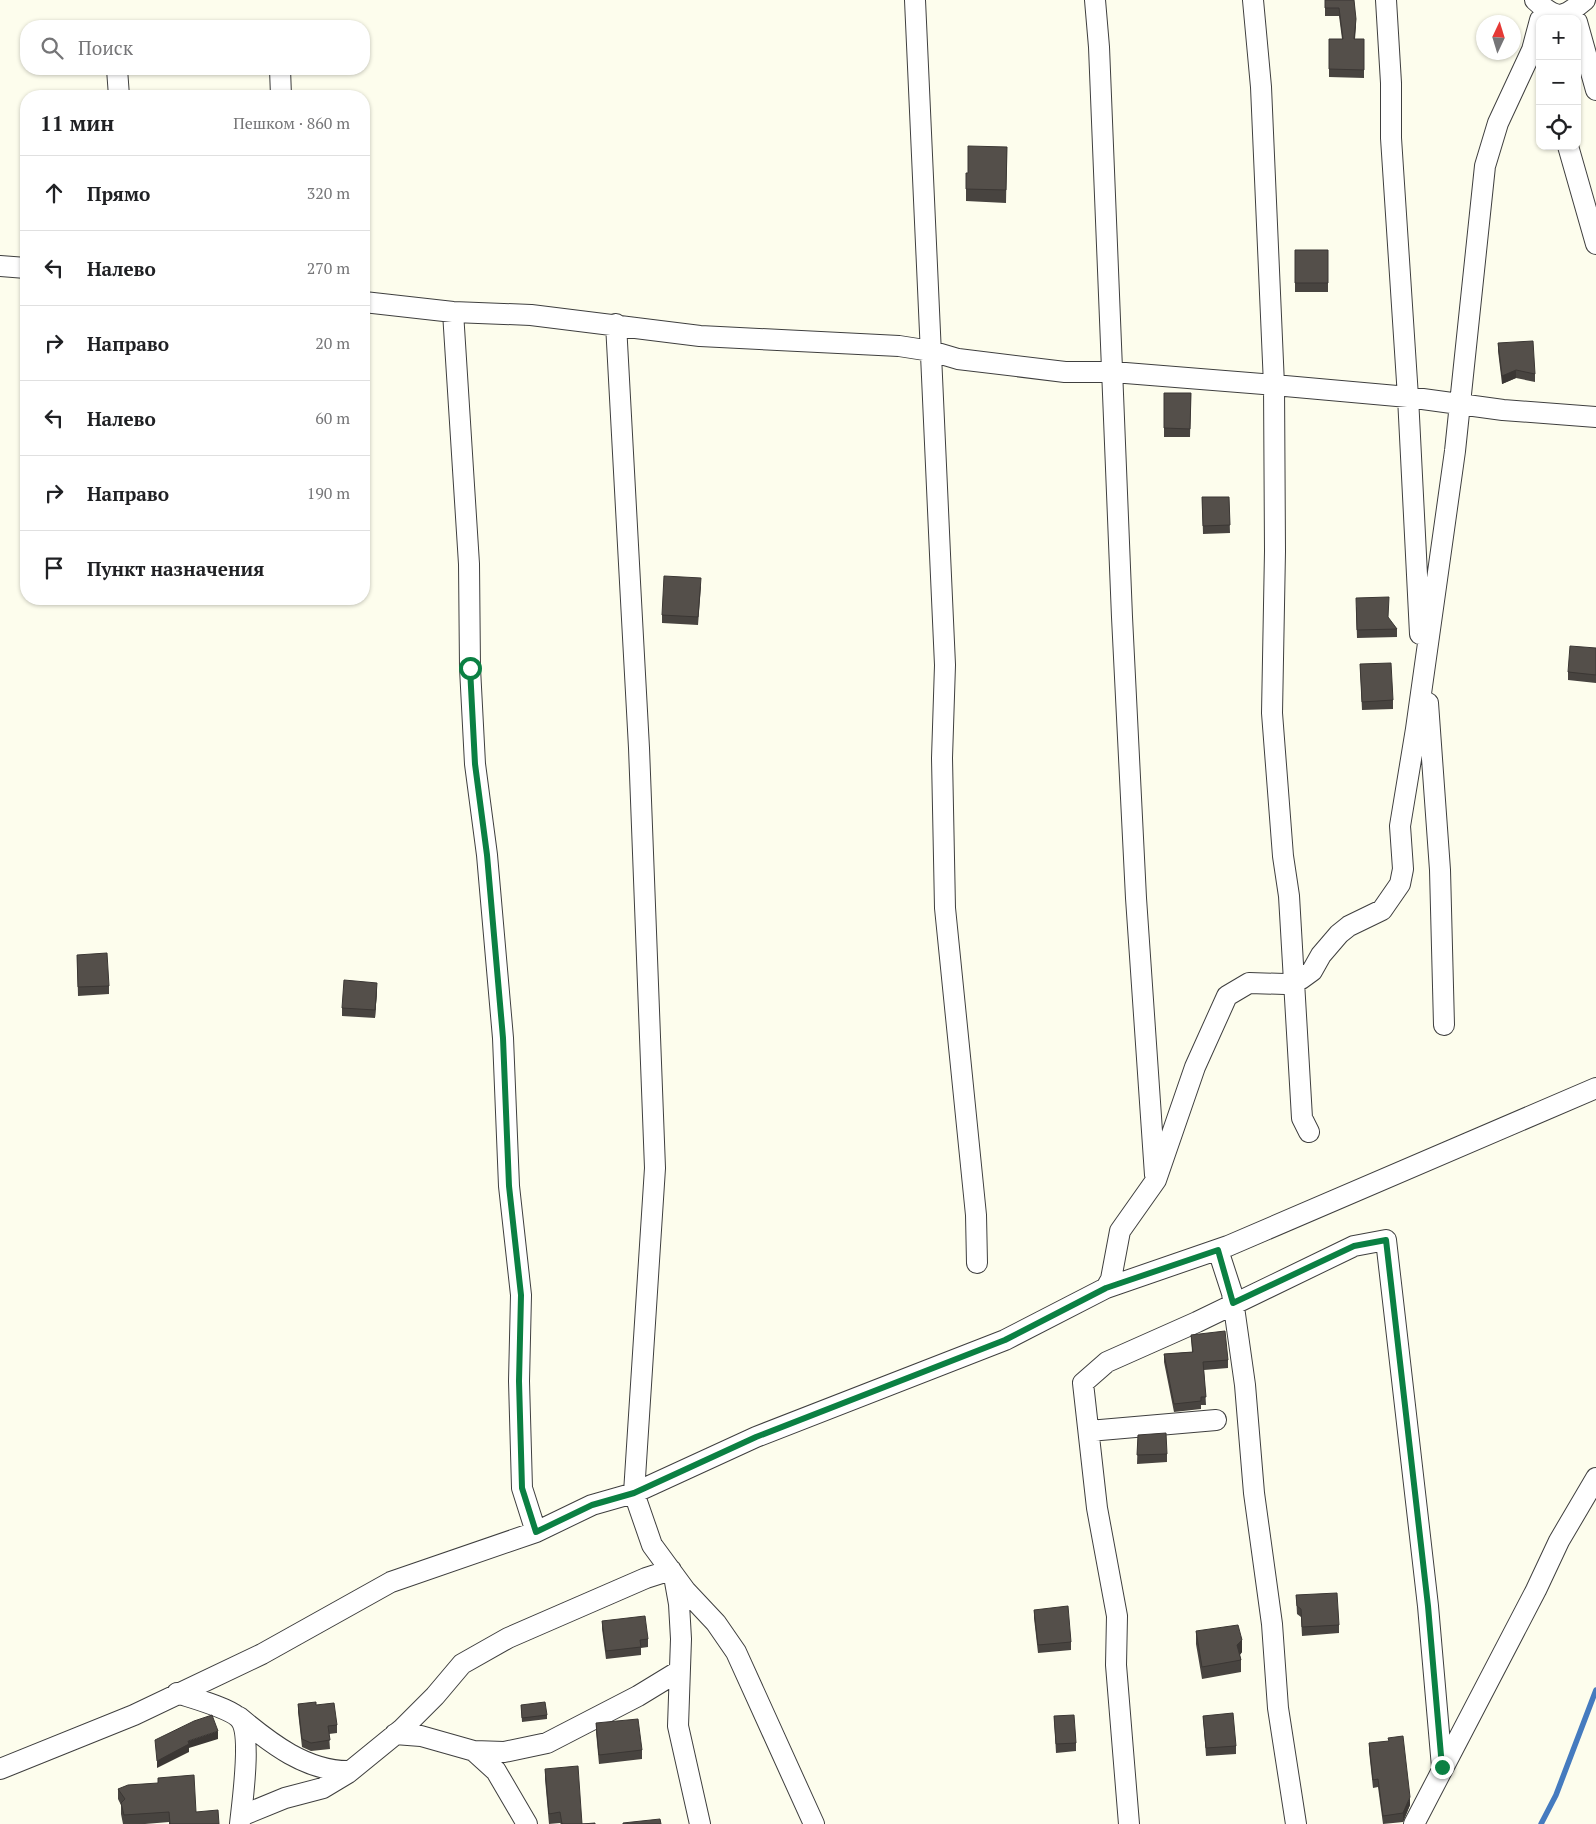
<!DOCTYPE html>
<html lang="ru">
<head>
<meta charset="utf-8">
<style>
  body { margin:0; font-family:"PT Serif",serif; background:#f6f6f6; color:#202124 }
  .controls { position:absolute; right:15px; top:15px; display:grid; overflow:hidden; border-radius:10px; box-shadow:0 1px 4px #0004 }
  .controls button { width:45px; height:45px; display:grid; place-items:center; padding:0; border:0; border-bottom:1px solid #e0e0e0; background:#fff; color:#202124; font:25px sans-serif }
  .compass { position:absolute; left:1476px; top:15px; width:45px; height:45px; border-radius:50%; background:#fff; box-shadow:0 1px 4px #0004; rotate:4deg }
  .stop { position:absolute; width:15px; height:15px; margin:-11px; border:4px solid #0b8043; border-radius:50%; background:#fff }
  .stop.end { background:#0b8043; border-color:#fff; box-shadow:0 1px 5px #0008 }
  .list { margin:0; padding:0; list-style:none }
  h2 { display:flex; justify-content:space-between; align-items:center; height:65px; margin:0; padding:0 20px; font-size:21px }
  h2 small { font-size:16px; font-weight:400; color:#757577 }
  .list li { display:grid; grid-template-columns:32px 1fr auto; gap:15px; align-items:center; box-sizing:border-box; height:75px; padding:0 20px; border-top:1px solid #e0e0e0 }
  .list b { display:block; font-size:19px; white-space:nowrap }
  .list em { font-size:16px; font-style:normal; color:#757577 }
  .icon { flex:none; width:28px; height:28px; fill:none; stroke:currentColor; stroke-width:2; stroke-linecap:round; stroke-linejoin:round }
  .map { position:relative; flex:none; width:1596px; height:1824px; overflow:hidden }
  .search { position:absolute; background:#fff; box-shadow:0 1px 4px #0004; left:20px; top:20px; width:350px; height:55px; display:flex; align-items:center; gap:12px; box-sizing:border-box; padding:0 18px; border-radius:20px; color:#757577; font-size:19px }
  .panel { position:absolute; background:#fff; box-shadow:0 1px 4px #0004; left:20px; top:90px; width:350px; height:515px; border-radius:20px }
  .map>svg:first-child { display:block }
  .lines { fill:none; stroke-linecap:round; stroke-linejoin:round }
  .stream { stroke:#457bbf; stroke-width:5.5 }
  .minor-casing { stroke:#3f3f3f; stroke-width:22 }
  .minor { stroke:#fff; stroke-width:20 }
  .wall { fill:#484440 }
  .shaded-wall { fill:#3b3734 }
  .building { fill:#544f4a; stroke:#3b3734 }
  .route { stroke:#0b8043; stroke-width:6 }
</style>
</head>
<body>
<div class="map">
<svg width="1596" height="1824" viewBox="0 0 1596 1824">
  <rect width="100%" height="100%" fill="#fdfded"/>
  <g class="lines">
    <path class="stream" d="M1541,1824L1556,1795L1596,1690"/>
    <defs>
      <path id="minor" d="M915,0L945,665L942,758L945,908L976,1215L977,1263
        M1095,0L1099,47L1122,617L1136,898L1155,1175
        M1253,0L1261,87L1274,385L1275,551L1272,713L1283,856L1289,896L1302,1118L1309,1132
        M1386,0L1391,83V138L1408,397L1420,634
        M1535,0C1558,21 1563,18 1585,0
        M1577,22L1596,90
        M117,69L119,96
        M280,69L281,96
        M1568,146L1596,244
        M0,266L26,268
        M364,302L453,312L531,315L700,336L899,346L931,351L958,359L1065,372H1113L1274,385L1408,397L1503,410L1596,417
        M453,312L469,564L470,668L475,764L487,855L503,1038L509,1186L521,1295L519,1381L522,1488L536,1532
        M616,324L639,748L655,1168L634,1493L652,1545L685,1590L716,1623L736,1652L814,1824
        M1428,703L1440,870L1444,1025
        M1218,1250L1232,1293L1245,1385L1254,1493L1272,1624L1278,1708L1296,1824
        M1106,1288L1111,1279L1120,1231L1156,1180L1195,1067L1227,996L1249,983L1285,984L1301,979L1312,971L1321,955L1339,934L1349,926L1382,910L1400,884L1403,869L1400,826L1416,729L1455,451L1485,166L1498,123L1532,50L1540,20
        M1089,1431L1216,1420
        M674,1576L679,1604L681,1639L678,1726L700,1824
        M177,1693C192,1698 226,1707 238,1717C253,1730 242,1804 240,1824
        M239,1717C270,1743 307,1772 350,1771
        M395,1734L421,1736L474,1751L504,1752L547,1743L638,1696L679,1671
        M474,1751L496,1771L527,1824
        M0,1769L134,1715L262,1654L391,1582L536,1532L592,1505L634,1493L756,1437L1005,1340L1106,1288L1228,1246L1596,1088
        M241,1816L285,1798L323,1788L348,1773L402,1729L435,1696L462,1664L508,1638L646,1578L671,1570
        M1129,1824L1116,1665L1117,1616L1097,1508L1083,1383L1107,1362L1197,1322L1354,1246L1386,1240L1428,1606L1442,1767
        M1414,1824L1536,1590L1559,1541L1596,1478"/>
    </defs>
    <use href="#minor" class="minor-casing"/>
    <use href="#minor" class="minor"/>
  </g>
  <path class="wall" d="M1325,0H1354L1356,27L1355,39H1364V78L1329,77V39H1342L1339,16H1325Z
    M1007,147L1006,203L966,201V173H968Z
    M1295,250H1328V292H1295Z
    M1498,343L1535,374V382L1516,378L1502,384L1498,351Z
    M1164,393H1191L1190,437H1164Z
    M1202,497H1229L1230,533L1203,534Z
    M701,586L698,625L662,623V615Z
    M1356,607L1388,618L1397,629V637L1357,638Z
    M1596,648V683L1568,680V672Z
    M1360,664L1393,700V709L1362,710Z
    M77,955L109,986V994L78,996Z
    M377,991L375,1018L342,1016V1008Z
    M1191,1335L1228,1360V1368L1204,1370L1206,1405H1201V1409L1174,1412L1164,1362V1354L1192,1352Z
    M1138,1435L1167,1454V1462L1137,1464Z
    M1296,1595L1339,1625V1633L1302,1636L1301,1617L1297,1614Z
    M1034,1610L1071,1642V1650L1038,1653L1034,1618Z
    M602,1621L648,1639V1647L641,1648V1655L606,1659L602,1629Z
    M1196,1631L1242,1652L1240,1655L1241,1660V1672L1202,1679L1196,1644Z
    M298,1704L316,1705L337,1725V1733L329,1734L330,1749L311,1751L302,1747L298,1712Z
    M521,1705L547,1715V1719L522,1722Z
    M1054,1716L1076,1743V1751L1056,1753Z
    M1203,1716L1236,1746V1754L1206,1756Z
    M596,1723L642,1750V1759L599,1764L596,1732Z
    M1369,1743L1410,1805L1403,1822L1383,1824L1378,1787L1373,1788L1369,1751Z
    M545,1769L582,1824H595H561L560,1823L549,1824L545,1779Z
    M118,1789L196,1812L219,1824H169V1822L145,1824H123L121,1814V1805L118,1799Z"/>
  <path class="shaded-wall" d="M1516,370V378L1502,384V376Z
    M377,983V991L375,1018V1010Z
    M1242,1640V1652L1237,1658V1645Z
    M218,1731V1739L189,1748V1752L157,1768V1761L188,1741Z
    M1410,1797V1805L1403,1822V1813Z"/>
  <path class="building" d="M1325,0H1354L1356,19L1354,39H1364V70L1329,69V39H1343L1339,8H1325Z
    M968,146L1007,147L1006,190L966,189V173H968Z
    M1295,250H1328V283H1295Z
    M1533,341L1535,374L1516,370L1502,376L1498,343Z
    M1164,393H1191L1190,429L1164,428Z
    M1202,497H1229L1230,525L1203,526Z
    M664,576L701,578L698,617L662,615Z
    M1389,597L1388,617L1397,629L1357,630L1356,598Z
    M1570,646L1596,648V675L1568,672Z
    M1391,663L1393,700L1362,702L1360,664Z
    M107,953L109,986L78,987L77,955Z
    M344,980L377,983L375,1010L342,1008Z
    M1225,1331L1228,1360L1203,1362L1206,1397H1201V1401L1174,1404L1164,1354L1193,1352L1191,1335Z
    M1166,1433L1167,1454L1137,1455L1138,1435Z
    M1337,1593L1339,1625L1302,1627L1301,1609L1297,1606L1296,1595Z
    M1068,1606L1071,1642L1038,1645L1034,1610Z
    M645,1616L648,1639L640,1640L641,1647L606,1651L602,1621Z
    M1238,1625L1242,1640L1237,1645L1241,1660L1202,1667L1196,1631Z
    M316,1702V1705L334,1703L337,1725L328,1726L330,1740L311,1743L302,1739L298,1704Z
    M545,1702L547,1715L522,1718L521,1705Z
    M1233,1713L1236,1746L1206,1748L1203,1716Z
    M212,1715L218,1731L188,1741L189,1744L157,1761L155,1740L194,1721Z
    M1074,1715L1076,1743L1056,1744L1054,1716Z
    M638,1719L642,1750L599,1755L596,1723Z
    M1403,1736L1410,1797L1403,1813L1383,1816L1378,1779L1373,1780L1369,1743L1389,1741L1388,1738Z
    M578,1766L582,1824L595,1823V1824H562L560,1812L549,1814L545,1769Z
    M194,1775L196,1812L218,1810L219,1824H170L169,1812L124,1815L121,1803L125,1799L118,1789L128,1785L158,1783V1778Z
    M660,1819L661,1824H623V1823Z"/>
  <g class="lines">
    <path class="route" d="M470,668L475,764L487,855L503,1038L509,1186L521,1295L519,1381L522,1488L536,1532L592,1505L634,1493L756,1437L1005,1340L1106,1288L1218,1250L1233,1303L1354,1246L1386,1240L1428,1606L1442,1767"/>
  </g>
</svg>
<div class="controls">
<button>+</button>
<button>−</button>
<button><svg class="icon" aria-label="locate" viewBox="0 0 24 24"><circle cx="12" cy="12" r="6"/><path d="M12 2v4M12 18v4M2 12h4M18 12h4"/></svg></button>
</div>
<svg class="compass" viewBox="-18 -18 36 36"><path d="M0-13l5 13h-10z" fill="#e53935"/><path d="M0 13l5-13h-10z" fill="#757577"/></svg>
<div class="stop" style="left:470px;top:668px"></div>
<div class="stop end" style="left:1442px;top:1767px"></div>
<div class="search"><svg class="icon" aria-label="search" viewBox="0 0 24 24"><circle cx="10" cy="10" r="6"/><path d="M15 15l6 6"/></svg>Поиск</div>
<section class="panel">
<h2>11 мин<small>Пешком · 860 m</small></h2>
<ul class="list">
<li><svg class="icon" aria-label="ahead" viewBox="0 0 24 24"><path d="M12 20V5M6 11l6-6 6 6"/></svg><div><b>Прямо</b></div><em>320 m</em></li>
<li><svg class="icon" aria-label="left" viewBox="0 0 24 24"><path d="M17 20v-9H6M10 6l-5 5 5 5"/></svg><div><b>Налево</b></div><em>270 m</em></li>
<li><svg class="icon" aria-label="right" viewBox="0 0 24 24"><path d="M7 20v-9h11M14 6l5 5-5 5"/></svg><div><b>Направо</b></div><em>20 m</em></li>
<li><svg class="icon" aria-label="left" viewBox="0 0 24 24"><path d="M17 20v-9H6M10 6l-5 5 5 5"/></svg><div><b>Налево</b></div><em>60 m</em></li>
<li><svg class="icon" aria-label="right" viewBox="0 0 24 24"><path d="M7 20v-9h11M14 6l5 5-5 5"/></svg><div><b>Направо</b></div><em>190 m</em></li>
<li><svg class="icon" aria-label="arrive" viewBox="0 0 24 24"><path d="M6 21V4h12l-3 4 3 4H6"/></svg><div><b>Пункт назначения</b></div></li>
</ul>
</section>
</div>
</body>
</html>
